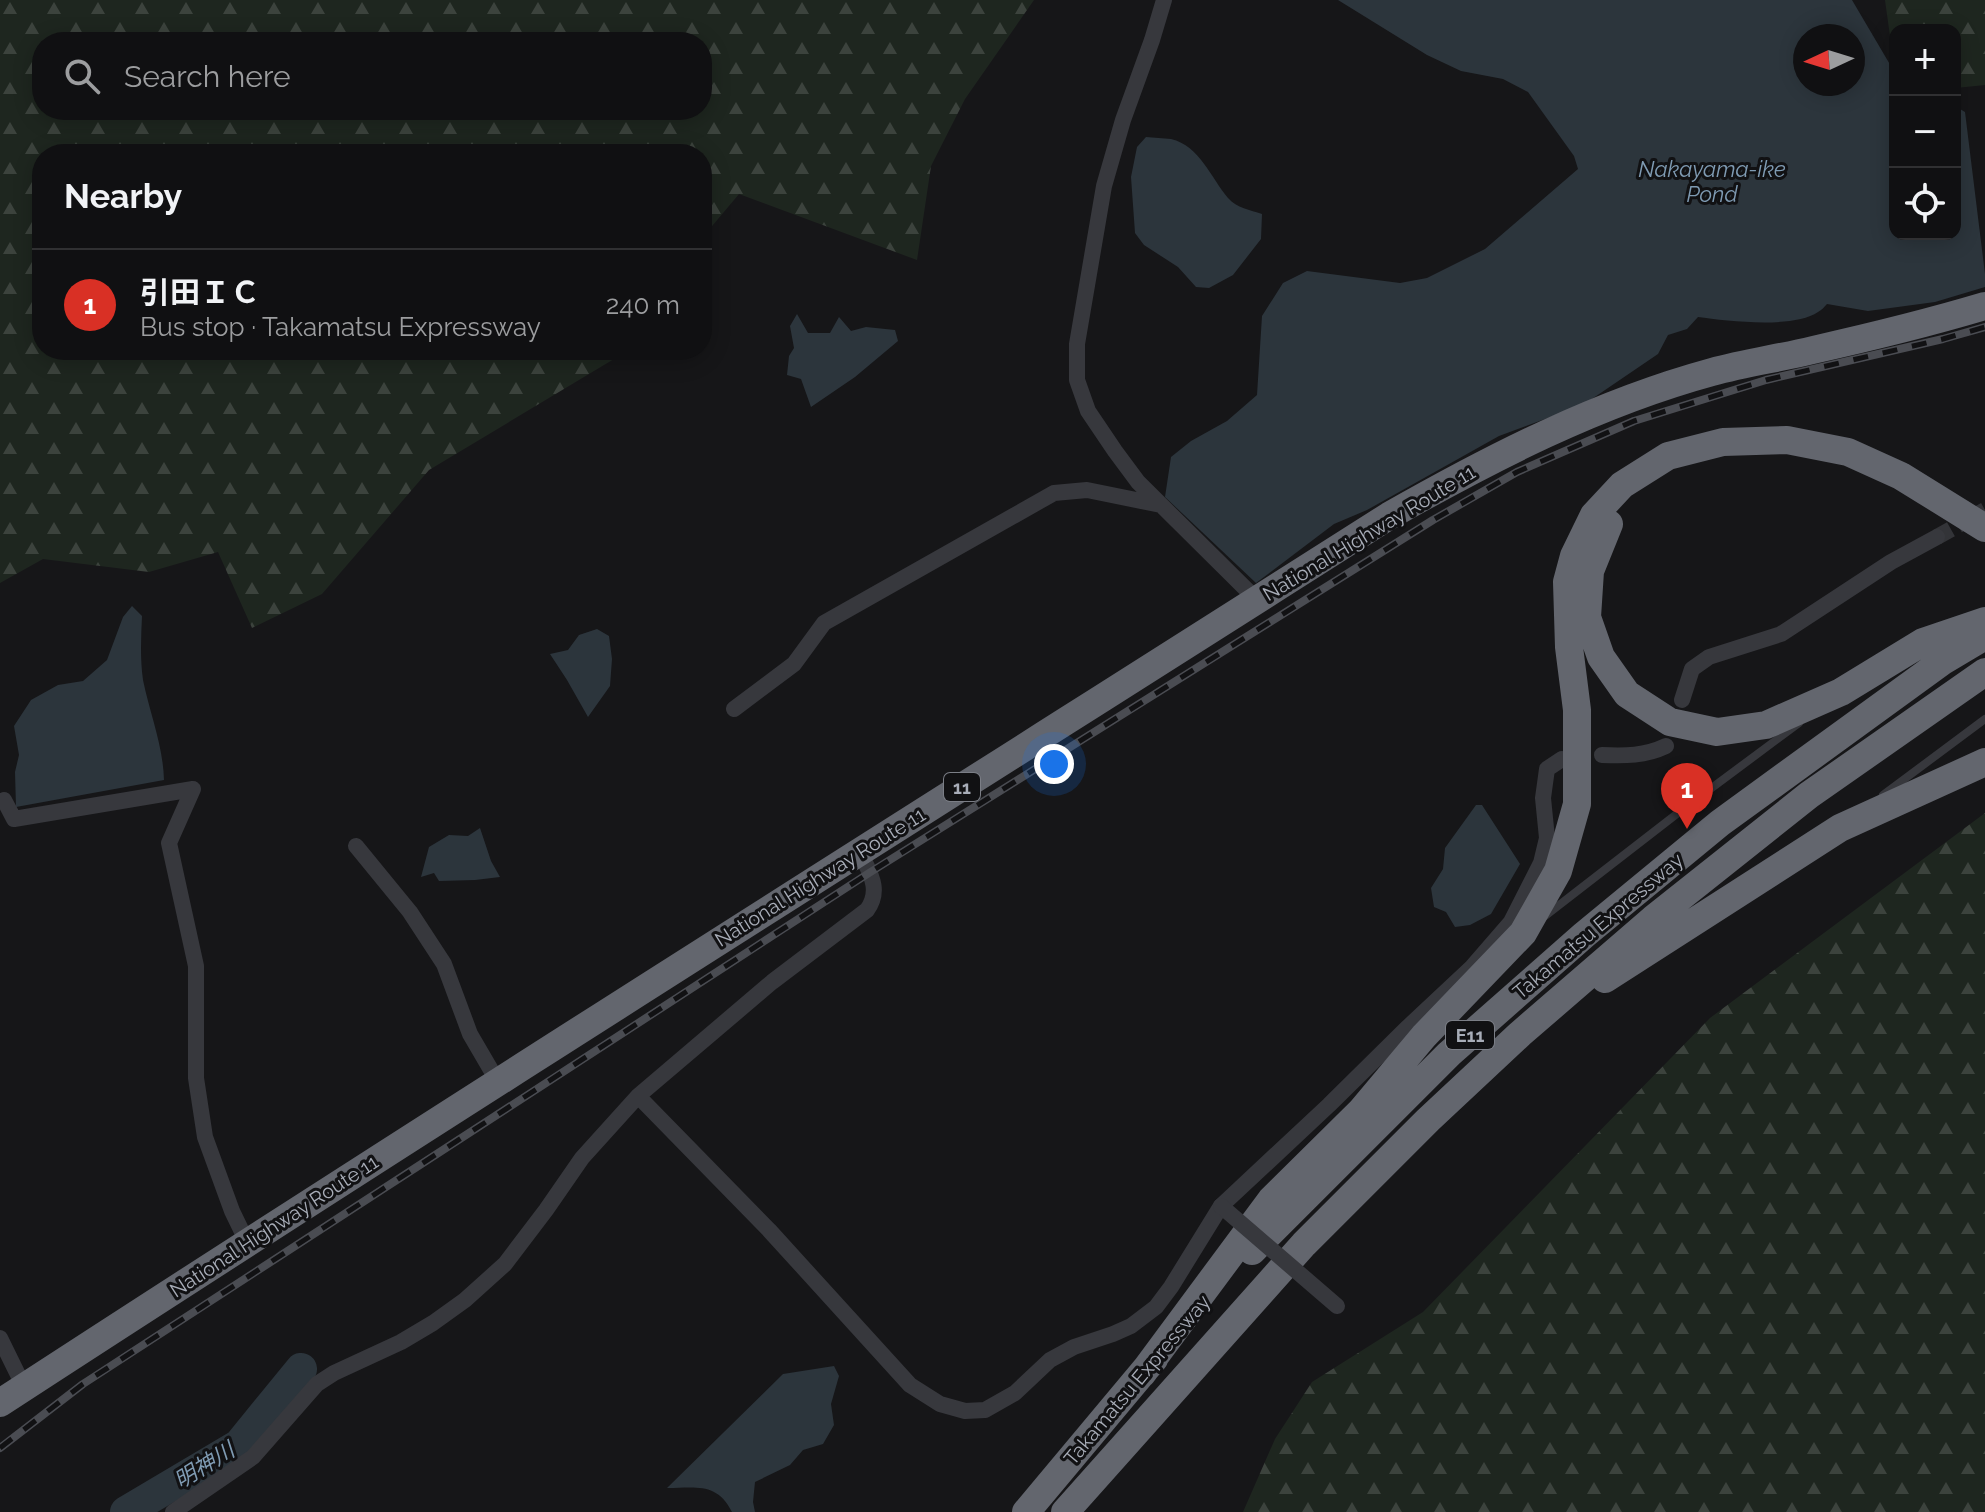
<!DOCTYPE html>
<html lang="en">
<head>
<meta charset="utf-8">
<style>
  body { margin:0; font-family:Raleway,"Noto Sans JP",sans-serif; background:#19191b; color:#f1f3f6 }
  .controls { position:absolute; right:24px; top:24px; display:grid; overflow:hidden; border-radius:16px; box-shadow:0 4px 20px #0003 }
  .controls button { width:72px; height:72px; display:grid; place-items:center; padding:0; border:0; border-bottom:2px solid #303032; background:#101012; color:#f1f3f6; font:40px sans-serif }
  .compass { position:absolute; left:1793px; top:24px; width:72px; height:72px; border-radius:50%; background:#101012; box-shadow:0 4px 20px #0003; rotate:266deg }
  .you { position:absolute; left:1054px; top:764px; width:28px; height:28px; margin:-20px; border:6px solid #fff; border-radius:50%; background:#1a73e8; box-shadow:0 0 0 12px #1a73e833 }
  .badge { display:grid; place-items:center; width:52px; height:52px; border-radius:50%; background:#d93025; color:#fff; font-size:26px; font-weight:700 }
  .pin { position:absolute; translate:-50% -66px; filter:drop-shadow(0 2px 4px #0008) }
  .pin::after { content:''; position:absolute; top:42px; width:28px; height:24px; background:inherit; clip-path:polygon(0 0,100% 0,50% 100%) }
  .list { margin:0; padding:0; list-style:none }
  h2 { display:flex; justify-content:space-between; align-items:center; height:104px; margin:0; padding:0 32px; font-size:34px }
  h2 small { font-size:26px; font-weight:400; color:#9c9d9f }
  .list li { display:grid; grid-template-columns:52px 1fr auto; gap:24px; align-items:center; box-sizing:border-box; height:112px; padding:0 32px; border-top:2px solid #303032 }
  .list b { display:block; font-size:30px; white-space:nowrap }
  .list p { margin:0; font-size:26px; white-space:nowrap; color:#9c9d9f }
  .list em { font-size:26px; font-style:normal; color:#9c9d9f }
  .icon { flex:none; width:44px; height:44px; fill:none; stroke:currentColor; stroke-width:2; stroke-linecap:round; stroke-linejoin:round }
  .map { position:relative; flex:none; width:1985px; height:1512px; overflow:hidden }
  .search { position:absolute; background:#101012; box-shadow:0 4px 20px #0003; left:32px; top:32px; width:680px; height:88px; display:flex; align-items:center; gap:20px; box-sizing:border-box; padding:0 28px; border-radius:32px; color:#9c9d9f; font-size:30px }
  .panel { position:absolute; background:#101012; box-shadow:0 4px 20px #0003; left:32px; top:144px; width:680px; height:216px; border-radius:32px }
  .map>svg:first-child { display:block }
  .forest { fill:url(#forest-firs); fill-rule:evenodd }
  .water { fill:#2c353c; fill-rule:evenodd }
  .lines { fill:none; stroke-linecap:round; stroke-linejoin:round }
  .river { stroke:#2c353c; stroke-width:32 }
  .street-tunnel { stroke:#333438; stroke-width:16; stroke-dasharray:16 8; stroke-linecap:butt }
  .lane { stroke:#37383d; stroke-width:8 }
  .street { stroke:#37383d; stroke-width:16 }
  .highway { stroke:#63666e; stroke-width:28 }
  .rail-casing { stroke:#4a4c52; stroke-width:8 }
  .rail { stroke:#111113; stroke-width:5; stroke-dasharray:15; stroke-linecap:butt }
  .street-bridge { stroke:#37383d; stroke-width:16 }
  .labels { text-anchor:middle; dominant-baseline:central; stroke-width:6; stroke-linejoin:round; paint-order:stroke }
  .shield { fill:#111113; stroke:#7b7e86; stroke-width:2 }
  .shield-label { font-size:18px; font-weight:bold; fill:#a8adb8 }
  .street-label { font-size:20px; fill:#a8adb8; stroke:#111113 }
  .water-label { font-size:22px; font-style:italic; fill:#7f9bb3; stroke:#111113 }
</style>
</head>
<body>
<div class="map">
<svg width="1985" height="1512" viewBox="0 0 1985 1512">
  <defs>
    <pattern id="forest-firs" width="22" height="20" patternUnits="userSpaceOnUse" patternTransform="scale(2)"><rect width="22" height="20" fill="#1e261f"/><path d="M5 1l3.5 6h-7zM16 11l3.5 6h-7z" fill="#3c433d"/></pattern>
  </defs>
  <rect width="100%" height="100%" fill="#161618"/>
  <path class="forest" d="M0,0H1034L965,99L931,166L917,260L739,194L702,238V154H42V350H629L429,470L322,594L252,628L218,552L149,572L43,559L0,583ZM702,42V110H42V42Z
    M1885,0H1985V85L1955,88V30H1895V49L1891,43Z
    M1985,813V1512H1243L1275,1439L1312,1382L1423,1312L1710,1018Z"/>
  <path class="water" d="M1338,0H1852L1895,73V234H1955V106L1965,112L1985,274V287L1935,302L1868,311L1827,304C1824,307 1822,310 1818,312C1793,329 1727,321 1698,317L1687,329L1668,335L1658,354L1583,405L1499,436L1367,510L1334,524L1256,583L1165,497L1171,457L1191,441L1227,421L1257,395L1262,316L1283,283L1307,271L1400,283L1427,278L1485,249L1578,169L1574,156L1528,92L1503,79L1461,71L1427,55ZM1805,36H1853V84H1805Z
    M1146,137C1154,138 1163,138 1171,139C1200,146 1211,178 1228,198C1237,208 1250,210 1262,214L1261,239L1233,275L1209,288L1196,287L1178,267L1144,245L1135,233L1131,177L1137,147Z
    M797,314L808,333H830L839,317L851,331L866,327L895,330L898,341L855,377L811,407L801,379L787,375L789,356L794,348L790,326Z
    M132,606L142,616C141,637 140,659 143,680C150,714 163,745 164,780L16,807L15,772L19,755L14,726L31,700L58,685L83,681L107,660L123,617Z
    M597,629L609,636L612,659L610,686L588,717L567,680L550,654L568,650L579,635Z
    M1476,805H1482L1520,864L1491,914L1470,925L1455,927L1446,912L1434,907L1431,888L1443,869L1445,848Z
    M480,828L491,861L500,877L475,880L439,881L434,873L421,877L429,847L449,835L468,836Z
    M834,1366L839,1376L831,1404L834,1425L823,1444L803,1450L790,1465L755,1482L753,1502L755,1512H732C717,1482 696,1488 667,1488L783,1374Z"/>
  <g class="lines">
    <path class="river" d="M126,1512L239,1445L301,1369"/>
    <path class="street-tunnel" d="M1937,537L1985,510"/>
    <path class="lane" d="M1883,795L1985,719
      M1545,916L1678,813L1799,723"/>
    <path class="street" d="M1164,0L1152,40L1123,120L1104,186L1077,344V380L1088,411L1115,451L1138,482L1257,600
      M1682,700L1692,669L1709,657L1781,634L1891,562L1937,537
      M734,709L794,664L824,623L1054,493L1087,490L1161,505
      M1602,755C1625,756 1645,756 1666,746
      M4,800L14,819L193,789L169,843L196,966V1078L205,1137L232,1211L247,1242
      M356,846L410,912L444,964L470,1034L498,1082
      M638,1096L769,1230L910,1385L940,1404L965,1411L985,1410L1015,1393L1050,1360L1074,1347L1113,1334L1131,1326L1156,1307L1171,1287L1221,1206L1329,1105L1408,1027L1472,967L1511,922L1541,863L1547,838L1543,798L1547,769L1562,759
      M0,1338L24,1387
      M173,1512L253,1457L317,1384L334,1373L401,1342L433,1323L465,1300L505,1264L546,1210L582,1158L638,1096L772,982L867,910C882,889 869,872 860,852"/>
    <path class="highway" d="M1609,524L1590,571L1587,617L1601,657L1627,694L1670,722L1717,732L1766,725L1841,692L1923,642L1985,621
      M1605,979L1840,828L1985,762
      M1252,1251L1449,1054L1584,935L1720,823L1943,661L1985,636
      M1142,1374L1271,1200L1361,1111L1424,1036L1523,933L1558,871L1577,804V710L1569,647L1567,582L1574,556L1594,515L1622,485L1668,456L1723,442L1787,440L1848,452L1901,476L1985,528
      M0,1403C461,1103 925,811 1389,516C1491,458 1598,403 1712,372C1745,363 1780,358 1813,350C1871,337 1928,323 1985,306
      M1026,1512L1154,1359
      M1065,1512L1304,1244L1428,1120L1520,1034L1653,919L1809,795L1985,672"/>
    <defs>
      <path id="rail" d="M0,1448L83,1384L869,873L1433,520L1517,472L1634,421L1766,380L1943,339L1985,327"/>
    </defs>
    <use href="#rail" class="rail-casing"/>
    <use href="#rail" class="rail"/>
    <path class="street-bridge" d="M1221,1206L1337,1306"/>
  </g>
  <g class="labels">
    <g class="shield">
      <rect x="944" y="773" width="36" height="28" rx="6"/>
      <rect x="1446" y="1021" width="48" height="28" rx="6"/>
    </g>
    <g class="shield-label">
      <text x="962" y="787">11</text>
      <text x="1470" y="1035">E11</text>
    </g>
    <g class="street-label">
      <text transform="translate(1369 533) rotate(-31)">National Highway Route 11</text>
      <text transform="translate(820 877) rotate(-32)">National Highway Route 11</text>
      <text transform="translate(1598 926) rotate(-40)">Takamatsu Expressway</text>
      <text transform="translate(274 1226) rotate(-33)">National Highway Route 11</text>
      <text transform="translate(1137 1380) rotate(-50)">Takamatsu Expressway</text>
    </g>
    <g class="water-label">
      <text x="1712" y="169">Nakayama-ike<tspan x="1712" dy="25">Pond</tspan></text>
      <text transform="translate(204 1465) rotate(-32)">明神川</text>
    </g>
  </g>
</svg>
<div class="controls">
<button>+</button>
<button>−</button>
<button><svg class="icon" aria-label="locate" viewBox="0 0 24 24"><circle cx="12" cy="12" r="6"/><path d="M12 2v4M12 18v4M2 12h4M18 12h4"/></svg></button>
</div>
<svg class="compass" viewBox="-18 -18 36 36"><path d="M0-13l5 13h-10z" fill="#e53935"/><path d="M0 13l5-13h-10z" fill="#9c9d9f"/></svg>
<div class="you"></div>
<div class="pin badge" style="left:1687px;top:829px">1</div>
<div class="search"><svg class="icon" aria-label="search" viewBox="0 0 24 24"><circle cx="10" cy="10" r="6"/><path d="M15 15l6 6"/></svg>Search here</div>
<section class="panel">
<h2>Nearby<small></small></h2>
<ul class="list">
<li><span class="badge">1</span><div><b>引田ＩＣ</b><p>Bus stop · Takamatsu Expressway</p></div><em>240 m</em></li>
</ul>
</section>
</div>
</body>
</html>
